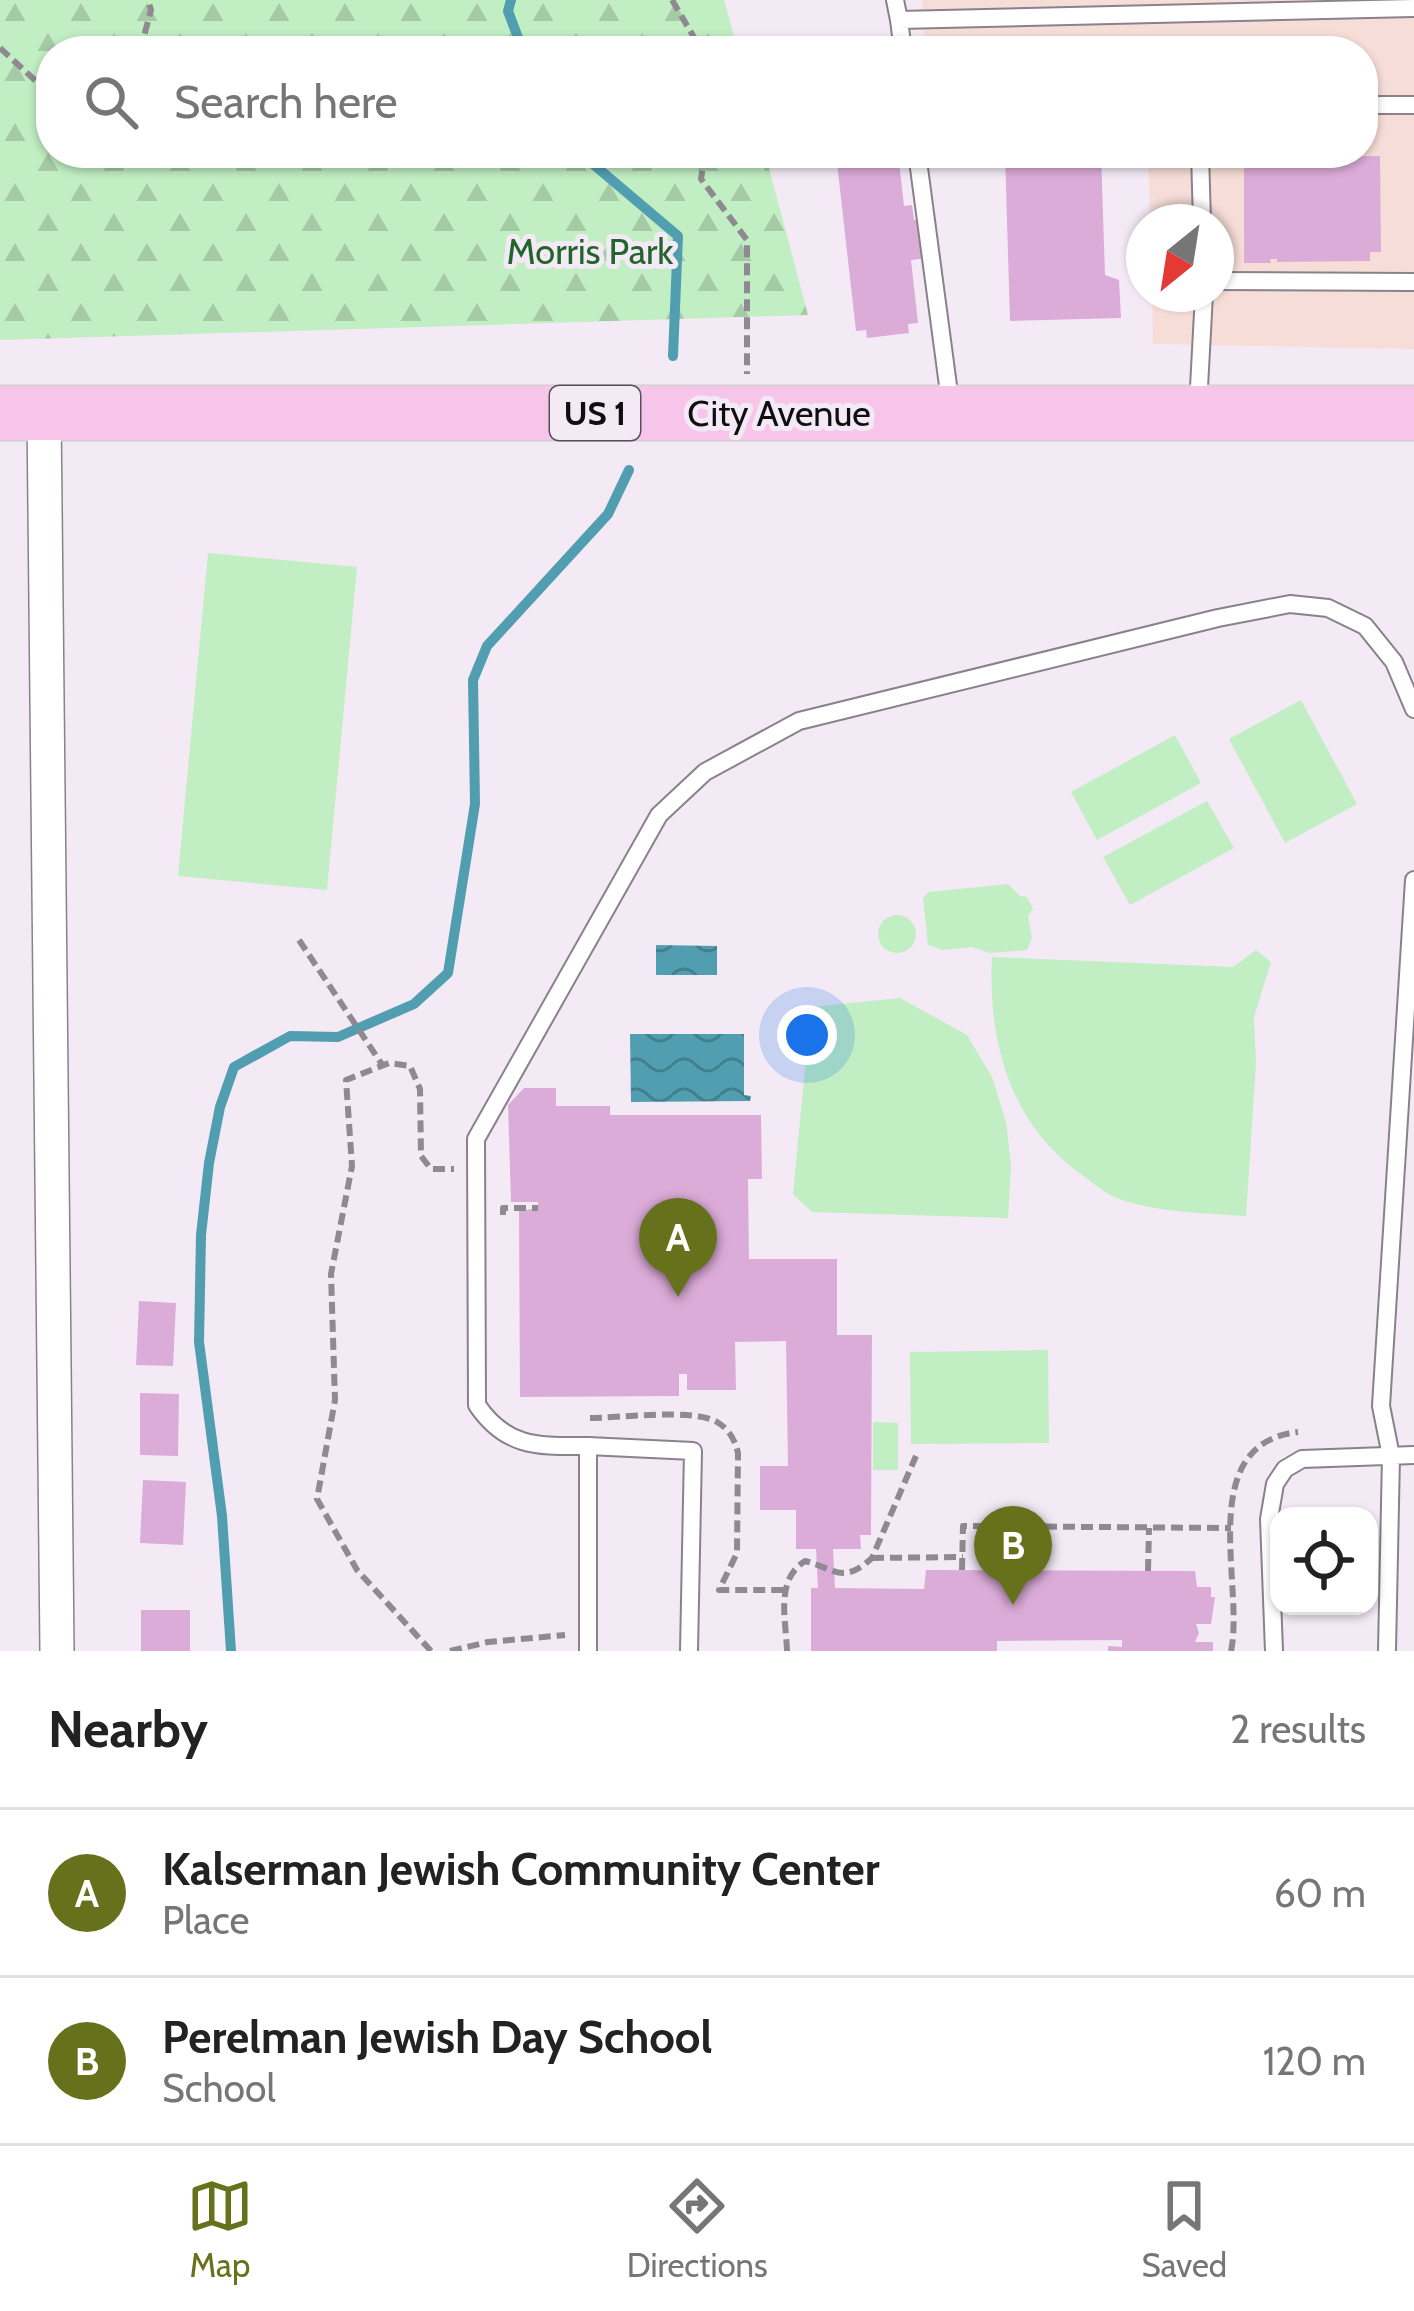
<!DOCTYPE html>
<html lang="en">
<head>
<meta charset="utf-8">
<style>
  body { margin:0; font-family:Cabin,sans-serif; background:#f6f6f6; color:#222 }
  .controls { position:absolute; right:36px; bottom:36px; display:grid; overflow:hidden; border-radius:24px; box-shadow:0 3px 9px #0004 }
  .controls button { width:108px; height:108px; display:grid; place-items:center; padding:0; border:0; border-bottom:3px solid #e0e0e0; background:#fff; color:#222; font:60px sans-serif }
  .compass { position:absolute; left:1126px; top:204px; width:108px; height:108px; border-radius:50%; background:#fff; box-shadow:0 3px 9px #0004; rotate:210deg }
  .you { position:absolute; left:807px; top:1035px; width:42px; height:42px; margin:-30px; border:9px solid #fff; border-radius:50%; background:#1a73e8; box-shadow:0 0 0 18px #1a73e833 }
  .badge { display:grid; place-items:center; width:78px; height:78px; border-radius:50%; background:#66711b; color:#fff; font-size:39px; font-weight:700 }
  .pin { position:absolute; translate:-50% -99px; filter:drop-shadow(0 3px 6px #0008) }
  .pin::after { content:''; position:absolute; top:63px; width:42px; height:36px; background:inherit; clip-path:polygon(0 0,100% 0,50% 100%) }
  .list { margin:0; padding:0; list-style:none }
  h2 { display:flex; justify-content:space-between; align-items:center; height:156px; margin:0; padding:0 48px; font-size:51px }
  h2 small { font-size:39px; font-weight:400; color:#767676 }
  .list li { display:grid; grid-template-columns:78px 1fr auto; gap:36px; align-items:center; box-sizing:border-box; height:168px; padding:0 48px; border-top:3px solid #e0e0e0 }
  .list b { display:block; font-size:45px; white-space:nowrap }
  .list p { margin:0; font-size:39px; white-space:nowrap; color:#767676 }
  .list em { font-size:39px; font-style:normal; color:#767676 }
  .icon { flex:none; width:66px; height:66px; fill:none; stroke:currentColor; stroke-width:2; stroke-linecap:round; stroke-linejoin:round }
  .map { position:relative; flex:none; width:1414px; height:1651px; overflow:hidden }
  .search { position:absolute; background:#fff; box-shadow:0 3px 9px #0004; left:36px; right:36px; top:36px; height:132px; display:flex; align-items:center; gap:30px; box-sizing:border-box; padding:0 42px; border-radius:48px; color:#767676; font-size:45px }
  .sheet { height:492px; background:#fff }
  nav { display:flex; justify-content:space-around; align-items:center; box-sizing:border-box; height:168px; border-top:3px solid #e0e0e0; background:#fff; font-size:33px; color:#767676 }
  nav a { display:grid; justify-items:center; gap:6px }
  nav .on { color:#66711b }
  .map>svg:first-child { display:block }
  .commercial { fill:#f7ddd7 }
  .green { fill:#c1eec2 }
  .forest { fill:url(#forest-firs) }
  .water { fill:url(#water-waves) }
  .lines { fill:none; stroke-linecap:round; stroke-linejoin:round }
  .stream { stroke:#509eb0; stroke-width:10 }
  .building { fill:#dcacd9 }
  .service-casing { stroke:#89818b; stroke-width:20 }
  .minor-casing { stroke:#89818b; stroke-width:36 }
  .trunk-casing { stroke:#cfcfd0; stroke-width:57 }
  .path { stroke:#8f8991; stroke-width:6; stroke-dasharray:12 6; stroke-linecap:butt }
  .service { stroke:#fff; stroke-width:16 }
  .minor { stroke:#fff; stroke-width:33 }
  .trunk { stroke:#f7c4ea; stroke-width:54 }
  .labels { text-anchor:middle; dominant-baseline:central; stroke-width:10; stroke-linejoin:round; paint-order:stroke }
  .shield { fill:#f3eaf6; stroke:#555056; stroke-width:3 }
  .shield-label { font-size:33px; font-weight:bold; fill:#110e12 }
  .park-label { font-size:36px; fill:#22642b; stroke:#f3eaf6 }
  .street-label { font-size:36px; fill:#110e12; stroke:#f3eaf6 }
</style>
</head>
<body>
<div class="map">
<svg width="1414" height="1651" viewBox="0 0 1414 1651">
  <defs>
    <pattern id="forest-firs" width="22" height="20" patternUnits="userSpaceOnUse" patternTransform="scale(3)"><rect width="22" height="20" fill="#c1eec2"/><path d="M5 1l3.5 6h-7zM16 11l3.5 6h-7z" fill="#a5cba6"/></pattern>
    <pattern id="water-waves" width="16" height="10" patternUnits="userSpaceOnUse" patternTransform="scale(3)"><rect width="16" height="10" fill="#509eb0"/><path d="M0 5q4-4 8 0t8 0" fill="none" stroke="#417f8e"/></pattern>
  </defs>
  <rect width="100%" height="100%" fill="#f3eaf6"/>
  <path class="commercial" d="M922,0H1414V349L1153,344L1152,294H1216V222H1150L1148,153H1363V51H1145L1144,47L924,43Z"/>
  <path class="green" d="M208,553L357,567L327,890L178,876Z
    M1301,700L1357,804L1285,843L1229,739Z
    M1175,735L1201,783L1097,840L1071,792Z
    M1207,801L1234,848L1130,905L1103,857Z
    M1008,884L1020,896L1027,897L1033,909L1028,916L1032,938L1027,950L990,953L972,947L943,950L928,945L923,898L929,892Z
    M878 934a19 19 0 1 1 38 0a19 19 0 1 1-38 0Z
    M1256,950L1271,962L1254,1017L1256,1063L1246,1216C1204,1213 1157,1213 1117,1198C1103,1193 1090,1180 1078,1172C1009,1121 988,1040 992,957L1233,967Z
    M900,998L967,1035L992,1077L1006,1122L1011,1166L1008,1218L812,1212L793,1194L811,1007Z
    M1048,1350L1049,1443L911,1444L910,1352Z
    M873,1422L898,1423V1470H873Z"/>
  <path class="forest" d="M0,0H724L738,51H51V153H765L808,315L0,340Z"/>
  <path class="water" d="M656,945L717,946V975H656Z
    M630,1034H744V1095L751,1096L750,1101L631,1102Z"/>
  <g class="lines">
    <path class="stream" d="M511,0L508,11L523,51
      M580,153L678,236L673,356
      M231,1651L222,1516L199,1342L201,1235L209,1163L220,1107L234,1067L290,1036L338,1037L414,1004L448,973L475,804L473,680L487,646L608,514L629,470"/>
  </g>
  <path class="building" d="M898,153L904,206L912,205L914,220L925,218L929,258L911,260L918,323L908,324L909,333L867,338L866,330L856,331L836,154Z
    M1005,153H1101L1105,275L1119,280L1121,318L1010,321Z
    M1380,156L1381,252H1370V261L1277,262V259H1270L1271,263H1244V166L1254,165V158Z
    M524,1088H556V1106H610V1115H761L762,1179H748L749,1259H837V1335H872L871,1535H860L861,1549H833L835,1588L924,1589L926,1570L1195,1571L1197,1587H1211V1597H1215L1211,1624H1196L1199,1633L1195,1642H1213V1651H1108V1646L1122,1647V1640L997,1641V1651H811V1588H818L816,1549H796V1510H760V1466H788L786,1341L735,1342L736,1390H687V1374H679V1396L520,1397L519,1211L538,1208V1202H511L508,1105Z
    M139,1301L176,1303L173,1366L136,1365Z
    M140,1393L179,1394L178,1456L140,1455Z
    M143,1480L186,1482L183,1545L140,1543Z
    M141,1610H190V1651H141Z"/>
  <g class="lines">
    <defs>
      <path id="service" d="M895,0L899,20L1414,8
        M899,20L903,51
        M1363,105H1414
        M917,153L951,408
        M1200,153L1202,222
        M1216,281L1414,282
        M1198,406L1204,294
        M588,1446L693,1451L689,1651
        M588,1651V1446C540,1446 507,1449 477,1405L476,1139L659,815L705,772L799,721L1218,618L1290,604L1328,608L1365,626L1394,662L1414,709
        M1274,1651L1269,1519L1275,1484L1285,1469L1302,1459L1414,1455
        M1387,1651L1391,1456L1381,1406L1414,880"/>
      <path id="minor" d="M44,413L57,1651"/>
      <path id="trunk" d="M0,413H1414"/>
    </defs>
    <use href="#service" class="service-casing"/>
    <use href="#minor" class="minor-casing"/>
    <use href="#trunk" class="trunk-casing"/>
    <path class="path" d="M672,0L702,51
      M0,48L51,95
      M140,51L151,10L148,0
      M705,153L701,179L747,240V374
      M299,940L383,1066
      M503,1215V1208H538
      M590,1418C620,1418 693,1408 717,1422C729,1429 735,1440 738,1453L737,1553L719,1590H784
      M872,1558L963,1557
      M962,1570L963,1526L1231,1528
      M1148,1571L1149,1528
      M431,1651L357,1570L317,1499L335,1400L331,1274L352,1166L346,1080L389,1063L410,1066L420,1089L421,1156L431,1169H454
      M450,1651L488,1642L565,1635
      M787,1651C786,1619 775,1580 805,1561C836,1569 842,1585 872,1558L916,1456
      M1231,1651C1245,1585 1193,1444 1298,1432"/>
    <use href="#service" class="service"/>
    <use href="#minor" class="minor"/>
    <use href="#trunk" class="trunk"/>
  </g>
  <g class="labels">
    <rect class="shield" x="550" y="386" width="90" height="54" rx="9"/>
    <g class="shield-label">
      <text x="595" y="413">US 1</text>
    </g>
    <g class="park-label">
      <text x="590" y="251">Morris Park</text>
    </g>
    <g class="street-label">
      <text x="779" y="413">City Avenue</text>
    </g>
  </g>
</svg>
<div class="controls">
<button><svg class="icon" aria-label="locate" viewBox="0 0 24 24"><circle cx="12" cy="12" r="6"/><path d="M12 2v4M12 18v4M2 12h4M18 12h4"/></svg></button>
</div>
<svg class="compass" viewBox="-18 -18 36 36"><path d="M0-13l5 13h-10z" fill="#e53935"/><path d="M0 13l5-13h-10z" fill="#767676"/></svg>
<div class="you"></div>
<div class="pin badge" style="left:678px;top:1297px">A</div>
<div class="pin badge" style="left:1013px;top:1605px">B</div>
<div class="search"><svg class="icon" aria-label="search" viewBox="0 0 24 24"><circle cx="10" cy="10" r="6"/><path d="M15 15l6 6"/></svg>Search here</div>
</div>
<section class="sheet">
<h2>Nearby<small>2 results</small></h2>
<ul class="list">
<li><span class="badge">A</span><div><b>Kalserman Jewish Community Center</b><p>Place</p></div><em>60 m</em></li>
<li><span class="badge">B</span><div><b>Perelman Jewish Day School</b><p>School</p></div><em>120 m</em></li>
</ul>
</section>
<nav>
<a class="on"><svg class="icon" aria-label="map" viewBox="0 0 24 24"><path d="M3 6l6-2 6 2 6-2v14l-6 2-6-2-6 2zM9 4v14M15 6v14"/></svg>Map</a>
<a><svg class="icon" aria-label="directions" viewBox="0 0 24 24"><path d="M12 3l9 9-9 9-9-9zM9 14v-3h6M13 9l2 2-2 2"/></svg>Directions</a>
<a><svg class="icon" aria-label="saved" viewBox="0 0 24 24"><path d="M7 4h10v16l-5-4-5 4z"/></svg>Saved</a>
</nav>
</body>
</html>
